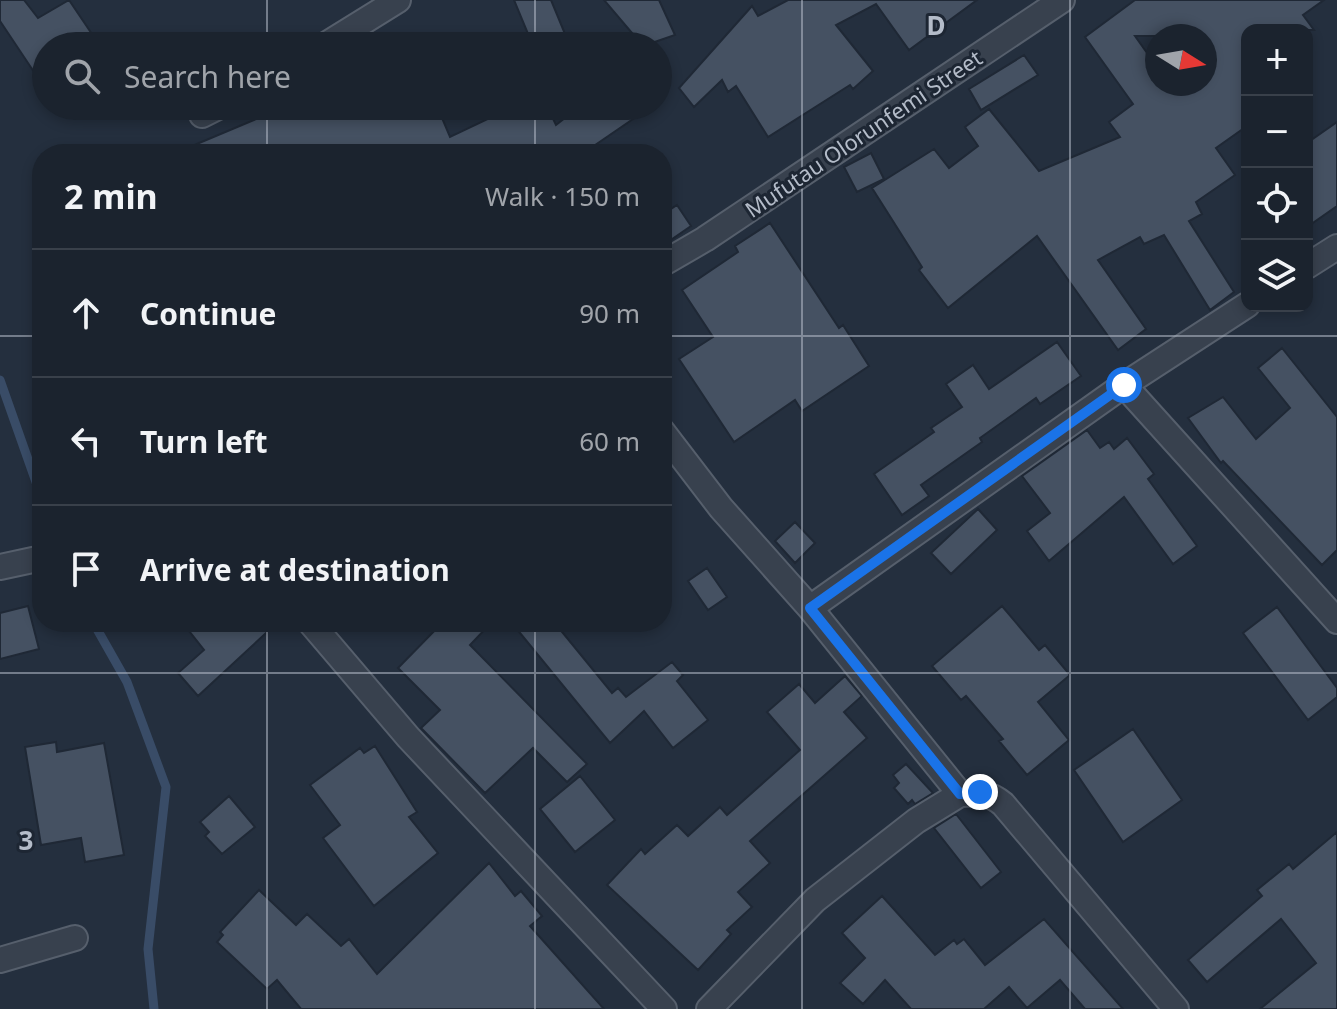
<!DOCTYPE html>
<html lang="en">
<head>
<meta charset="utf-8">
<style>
  body { margin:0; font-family:"Noto Sans",sans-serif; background:#242b36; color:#f1f3f6 }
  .controls { position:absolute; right:24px; top:24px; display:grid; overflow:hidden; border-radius:16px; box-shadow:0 4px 12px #0003 }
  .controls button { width:72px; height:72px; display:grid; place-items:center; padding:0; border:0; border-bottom:2px solid #39404a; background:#1b232e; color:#f1f3f6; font:40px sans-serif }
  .compass { position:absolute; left:1145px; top:24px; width:72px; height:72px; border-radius:50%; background:#1b232e; box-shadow:0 4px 12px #0003; rotate:101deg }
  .stop { position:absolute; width:24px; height:24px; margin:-18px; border:6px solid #1a73e8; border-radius:50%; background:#fff }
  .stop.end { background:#1a73e8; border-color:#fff; box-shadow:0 2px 8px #0008 }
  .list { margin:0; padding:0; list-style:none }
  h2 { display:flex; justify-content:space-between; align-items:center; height:104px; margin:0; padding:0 32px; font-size:34px }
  h2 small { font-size:26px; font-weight:400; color:#a0a4aa }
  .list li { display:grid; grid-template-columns:52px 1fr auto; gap:24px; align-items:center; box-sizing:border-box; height:128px; padding:0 32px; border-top:2px solid #39404a }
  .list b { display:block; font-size:30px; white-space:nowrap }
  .list em { font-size:26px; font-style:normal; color:#a0a4aa }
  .icon { flex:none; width:44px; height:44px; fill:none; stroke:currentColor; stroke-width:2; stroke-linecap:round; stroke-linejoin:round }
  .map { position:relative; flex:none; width:1337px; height:1009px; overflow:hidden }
  .search { position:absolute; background:#1b232e; box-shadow:0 4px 12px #0003; left:32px; top:32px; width:640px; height:88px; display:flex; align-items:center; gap:20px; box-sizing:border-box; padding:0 28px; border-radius:44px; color:#a0a4aa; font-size:30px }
  .panel { position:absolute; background:#1b232e; box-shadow:0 4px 12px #0003; left:32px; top:144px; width:640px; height:488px; border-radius:32px }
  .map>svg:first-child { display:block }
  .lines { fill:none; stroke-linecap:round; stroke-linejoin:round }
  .stream { stroke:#394c67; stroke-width:9 }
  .building { fill:#455162; stroke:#1f2835; stroke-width:2; fill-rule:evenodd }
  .minor-casing { stroke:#565f6c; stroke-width:28 }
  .minor { stroke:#38414e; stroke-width:24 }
  .route { stroke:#1a73e8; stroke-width:10 }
  .grid { fill:none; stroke:#b4bcc9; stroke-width:2; stroke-opacity:0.55 }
  .labels { text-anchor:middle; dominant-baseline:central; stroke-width:6; stroke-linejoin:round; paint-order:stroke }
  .street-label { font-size:22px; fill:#b4bcc9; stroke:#1d2633 }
  .grid-label { font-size:26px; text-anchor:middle; font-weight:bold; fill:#b4bcc9; stroke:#1d2633; stroke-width:6; stroke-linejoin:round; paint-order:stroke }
</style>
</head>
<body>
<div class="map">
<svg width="1337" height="1009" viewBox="0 0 1337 1009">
  <rect width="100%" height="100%" fill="#242f3e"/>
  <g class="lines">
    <path class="stream" d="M0,380L42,499
      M93,622L127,682L166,787L148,949L154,1009"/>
  </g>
  <path class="building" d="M0,0H24L38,18L69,0L100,46H46V90L0,21Z
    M514,0H551L570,46H533Z
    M604,0H659L675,35L643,46Z
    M788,0H977L909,50L876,4L836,25L873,71L853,89L850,85L768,137L736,86L728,92L722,80L694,107L679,88L752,6L758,16Z
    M1135,0H1324L1303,15L1314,30H1247V126L1216,148L1235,175L1196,202L1202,214L1189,221L1234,292L1210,310L1164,235L1144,244L1140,237L1098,260L1146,329L1118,350L1037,236L948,308L919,270L922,267L872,188L934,149L949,168L978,146L965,127L989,109L1039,171L1120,137L1109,122L1133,104L1085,37ZM1135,36H1205V84H1157V67Z
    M1024,55L1038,75L981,110L969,89Z
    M287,106H437L450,137L515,106H547L556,125L579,107L587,117L601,106H652L582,154H173Z
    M1337,122V206L1307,227V143Z
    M871,153L884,179L857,192L844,167Z
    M677,205L691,226L662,246V215Z
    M770,223L839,328L843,325L869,366L802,411L795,400L734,442L679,359L713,337L682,290L738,252L735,246Z
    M1057,342L1081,376L1040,404L1036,398L980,438L982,442L921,485L929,496L902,515L874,474L934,432L931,428L962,407L946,384L973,365L989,389Z
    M1282,348L1337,417V550L1322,565L1223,461L1221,463L1188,418L1223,397L1256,439L1290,408L1258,368Z
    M1087,430L1100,448L1109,442L1114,449L1127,438L1154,474L1148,479L1197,546L1173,564L1124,497L1049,561L1027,531L1050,513L1022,476Z
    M978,509L997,530L951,574L931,553Z
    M795,522L815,543L795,563L775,541Z
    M707,568L727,597L708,610L688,581Z
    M28,606L39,649L0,659V613Z
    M1002,606L1039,650L1045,645L1070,675L1038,702L1069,740L1027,775L999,741L1003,739L966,696L961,700L932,666Z
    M1277,607L1337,688V697L1308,720L1243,633Z
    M182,622H278L198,696L178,673L204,650Z
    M443,622H492L470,645L587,764L567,782L533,748L485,793L421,728L440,710L398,668Z
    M511,622H554L612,693L618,688L626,697L672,662L683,675L677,681L708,720L673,748L644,711L610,743Z
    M845,676L862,696L844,712L867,738L750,841L770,863L738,892L752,907L727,930L731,934L698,970L607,885L641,849L645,854L677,825L688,836L720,807L727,815L800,750L767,712L799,684L815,703Z
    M1133,729L1182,800L1123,842L1074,770Z
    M56,742L57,752L104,743L124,855L85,862L81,838L41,845L25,747Z
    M375,746L417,812L409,817L438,853L374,906L323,838L340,825L310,785L360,748L364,753Z
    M906,764L933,793L915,804L912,800L908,804L894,788L899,783L893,775Z
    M580,776L615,820L575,852L540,809Z
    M229,796L255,827L222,854L205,836L209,832L200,822Z
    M956,814L1001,872L981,888L934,828Z
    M1337,832V1009H1260L1316,963L1281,919L1207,982L1188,960L1262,896L1257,890L1289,864L1293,869Z
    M489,863L515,896L521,891L542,916L530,926L604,1009H301L277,980L267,989L217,942L223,935L220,932L259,890L296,925L307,914L341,946L349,939L377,974Z
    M882,896L935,955L954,940L957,944L964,939L985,965L1044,919L1123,1009H1085L1060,980L1027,1008L1009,987L984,1009H911L885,980L863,1004L840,983L865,958L842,933Z"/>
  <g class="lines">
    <defs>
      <path id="minor" d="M324,46L398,0
        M202,115L220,106
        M662,264L705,239L1062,0
        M1307,266L1337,247
        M1124,385L1337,621
        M662,431L721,508L810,608L960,794C978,793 989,792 1003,804L1176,1009
        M0,567L42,558
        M810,608L1124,385L1247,305
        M310,622L408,737L664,1009
        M0,960L75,938
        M709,1009L815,900L916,821L960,794"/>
    </defs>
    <use href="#minor" class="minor-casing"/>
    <use href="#minor" class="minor"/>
  </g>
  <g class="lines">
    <path class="route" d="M980,792L960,794L810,608L1124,385"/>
  </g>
  <path class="grid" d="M267,0V46M535,0V46M802,0V1009M1070,0V1009M267,106V154M535,106V154M0,336H42M662,336H1337M267,622V1009M535,622V1009M0,673H1337"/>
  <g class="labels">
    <g class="street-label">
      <text transform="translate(863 133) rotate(-34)">Mufutau Olorunfemi Street</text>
    </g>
  </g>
  <g class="grid-label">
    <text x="936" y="35">D</text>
    <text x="26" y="850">3</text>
  </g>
</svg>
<div class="controls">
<button>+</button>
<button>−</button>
<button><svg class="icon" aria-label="locate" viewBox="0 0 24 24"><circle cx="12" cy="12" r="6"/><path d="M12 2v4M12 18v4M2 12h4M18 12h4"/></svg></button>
<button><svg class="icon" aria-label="layers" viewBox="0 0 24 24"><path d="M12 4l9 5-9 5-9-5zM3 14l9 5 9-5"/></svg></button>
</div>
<svg class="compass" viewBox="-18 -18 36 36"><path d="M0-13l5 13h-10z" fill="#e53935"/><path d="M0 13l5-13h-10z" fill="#a0a4aa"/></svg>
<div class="stop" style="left:1124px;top:385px"></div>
<div class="stop end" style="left:980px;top:792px"></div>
<div class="search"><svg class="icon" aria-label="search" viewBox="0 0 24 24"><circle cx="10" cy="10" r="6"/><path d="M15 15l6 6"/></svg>Search here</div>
<section class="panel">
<h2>2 min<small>Walk · 150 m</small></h2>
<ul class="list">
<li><svg class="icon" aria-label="ahead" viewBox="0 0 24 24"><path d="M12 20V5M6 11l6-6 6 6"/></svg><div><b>Continue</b></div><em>90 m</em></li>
<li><svg class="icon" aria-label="left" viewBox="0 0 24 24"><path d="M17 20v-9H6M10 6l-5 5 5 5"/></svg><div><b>Turn left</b></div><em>60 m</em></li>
<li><svg class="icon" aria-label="arrive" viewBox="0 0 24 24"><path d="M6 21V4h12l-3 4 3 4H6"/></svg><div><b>Arrive at destination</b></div></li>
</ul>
</section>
</div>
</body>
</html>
